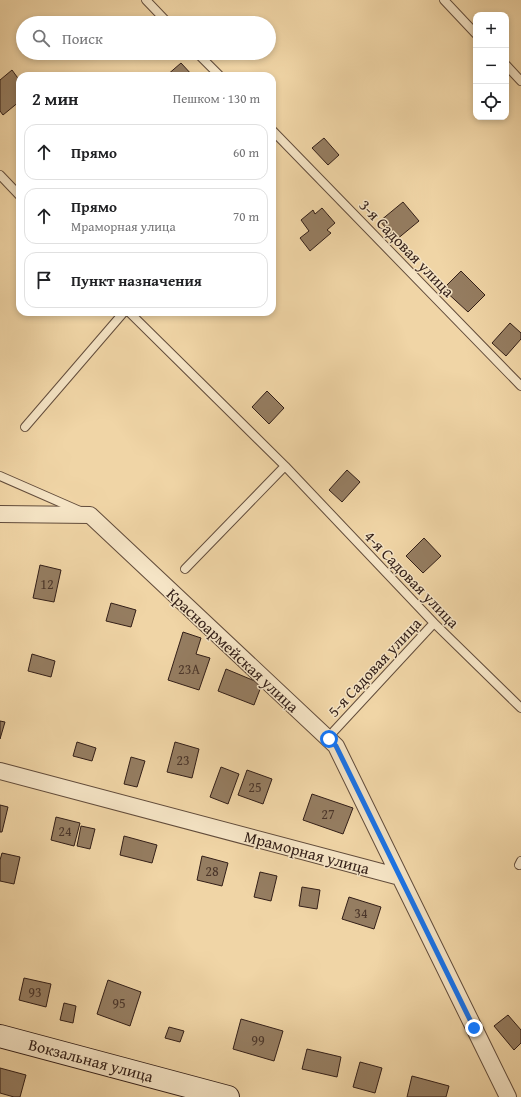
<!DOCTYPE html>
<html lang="ru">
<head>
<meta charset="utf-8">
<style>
  body { margin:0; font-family:"Gentium Book Plus",serif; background:#f2f2f2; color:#202124 }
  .controls { position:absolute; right:12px; top:12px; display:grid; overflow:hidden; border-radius:8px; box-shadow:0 2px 6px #0003 }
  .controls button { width:36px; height:36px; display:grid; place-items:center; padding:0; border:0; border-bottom:1px solid #e0e0e0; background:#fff; color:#202124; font:20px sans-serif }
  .stop { position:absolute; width:12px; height:12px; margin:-9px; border:3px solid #1a73e8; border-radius:50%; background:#fff }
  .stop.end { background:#1a73e8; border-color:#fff; box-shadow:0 1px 4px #0008 }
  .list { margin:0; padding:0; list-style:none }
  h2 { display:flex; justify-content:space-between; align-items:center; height:52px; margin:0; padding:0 16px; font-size:17px }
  h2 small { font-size:13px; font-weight:400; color:#757577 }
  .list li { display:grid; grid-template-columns:26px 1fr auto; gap:12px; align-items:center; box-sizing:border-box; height:56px; margin:0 8px 8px; padding:0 8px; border:1px solid #e0e0e0; border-radius:12px }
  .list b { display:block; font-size:15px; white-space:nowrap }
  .list p { margin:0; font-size:13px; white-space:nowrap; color:#757577 }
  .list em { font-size:13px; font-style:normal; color:#757577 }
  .icon { flex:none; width:22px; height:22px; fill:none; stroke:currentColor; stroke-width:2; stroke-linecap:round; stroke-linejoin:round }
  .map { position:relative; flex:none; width:521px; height:1097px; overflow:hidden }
  .search { position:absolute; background:#fff; box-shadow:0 2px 6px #0003; left:16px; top:16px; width:260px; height:44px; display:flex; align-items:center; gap:10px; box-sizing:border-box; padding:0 14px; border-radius:22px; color:#757577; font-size:15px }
  .panel { position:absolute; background:#fff; box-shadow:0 2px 6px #0003; left:16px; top:72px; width:260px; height:244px; border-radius:12px }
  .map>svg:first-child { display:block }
  .building { fill:#957d61; stroke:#321e17 }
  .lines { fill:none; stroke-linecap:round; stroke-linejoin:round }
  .lane-casing { stroke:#624c3b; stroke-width:10 }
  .street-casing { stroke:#624c3b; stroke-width:18 }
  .secondary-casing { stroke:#321e17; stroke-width:24 }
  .lane { stroke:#f5e4c5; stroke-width:8 }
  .street { stroke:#f5e4c5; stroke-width:16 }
  .secondary { stroke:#f5e4c5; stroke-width:22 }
  .route { stroke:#1a73e8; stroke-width:5 }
  .labels { text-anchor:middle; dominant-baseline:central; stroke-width:3; stroke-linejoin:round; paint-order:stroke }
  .number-label { font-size:14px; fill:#4b362a }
  .street-label { font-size:16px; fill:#321e17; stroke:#f5e4c5 }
</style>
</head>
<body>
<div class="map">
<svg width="521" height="1097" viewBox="0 0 521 1097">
  <rect width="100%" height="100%" fill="#f0d5a6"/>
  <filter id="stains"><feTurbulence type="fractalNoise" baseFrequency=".005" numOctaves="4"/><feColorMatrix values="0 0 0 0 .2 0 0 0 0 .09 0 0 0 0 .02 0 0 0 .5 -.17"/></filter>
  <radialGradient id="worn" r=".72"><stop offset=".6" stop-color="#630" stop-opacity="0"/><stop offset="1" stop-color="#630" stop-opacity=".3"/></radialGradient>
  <path class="building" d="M181,63L193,76H166Z
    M12,70L20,81V101L3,115L0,111V80Z
    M324,138L339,155L328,165L312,148Z
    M403,202L419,221L396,240L380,221Z
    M322,208L335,223L327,230L331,233L310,251L300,238L309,231L301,220L313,210L315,214Z
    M461,271L485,295L468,312L443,289Z
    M510,323L521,333V339L506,356L492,343Z
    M267,391L284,408L269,424L252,407Z
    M347,470L360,482L342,502L329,490Z
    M424,538L441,556L423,573L406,556Z
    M40,565L61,570L54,602L33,598Z
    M111,603L136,610L131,627L106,621Z
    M183,632L201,638L196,654L210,658L199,690L168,680Z
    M32,654L55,661L51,677L28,671Z
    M226,669L262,684L254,705L218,691Z
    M0,721L5,722L0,739Z
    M77,742L96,748L92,761L73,756Z
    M175,742L199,749L192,778L167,772Z
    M131,757L145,761L137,787L124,784Z
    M221,767L239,774L228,804L210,797Z
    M247,770L272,779L263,804L238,795Z
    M312,794L353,808L343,834L303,820Z
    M0,805L8,807L2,832H0Z
    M56,817L80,823L74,846L51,840Z
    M81,826L95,829L90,849L77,846Z
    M124,836L157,845L152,863L120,855Z
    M2,853L20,857L14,884L0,881V860Z
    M202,856L228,863L222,886L197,880Z
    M260,872L277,876L271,901L254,897Z
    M302,887L320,890L317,909L299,906Z
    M349,897L381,907L374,929L342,919Z
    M24,978L51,984L46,1007L19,1000Z
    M108,980L141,992L130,1026L97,1014Z
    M64,1003L76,1006L73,1023L60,1020Z
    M508,1015L521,1030V1043L514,1050L494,1026Z
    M241,1019L283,1031L274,1061L233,1049Z
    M169,1027L184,1031L180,1042L165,1038Z
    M307,1049L341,1057L337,1077L302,1069Z
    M360,1062L382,1068L375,1093L353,1087Z
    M0,1068L26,1075L20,1097H14L0,1093Z
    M412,1076L449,1086L446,1097H407Z"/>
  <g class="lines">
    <defs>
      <path id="lane" d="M146,0L168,23
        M444,0L476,34
        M197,53L220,76
        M506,65L521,81
        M272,130L521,386
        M0,175L20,196
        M129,312L285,466L434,623L521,708
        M25,427L124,312
        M0,476L80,511
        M185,569L285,466
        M334,731L434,623
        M519,865L521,861"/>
      <path id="street" d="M0,514L90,515L336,746L400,877
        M0,771L400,877L508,1097"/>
      <path id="secondary" d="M0,1036L228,1097"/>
    </defs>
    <use href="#lane" class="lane-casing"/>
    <use href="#street" class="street-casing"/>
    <use href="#secondary" class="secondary-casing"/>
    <use href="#lane" class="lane"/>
    <use href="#street" class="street"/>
    <use href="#secondary" class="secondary"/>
  </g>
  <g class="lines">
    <path class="route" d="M329,739L336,746L474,1028"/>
  </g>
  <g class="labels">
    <g class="number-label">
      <text x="47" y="584">12</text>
      <text x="189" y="669">23А</text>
      <text x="183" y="760">23</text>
      <text x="255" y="787">25</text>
      <text x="328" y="814">27</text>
      <text x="65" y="831">24</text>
      <text x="212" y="871">28</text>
      <text x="361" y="913">34</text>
      <text x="35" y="992">93</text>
      <text x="119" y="1003">95</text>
      <text x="258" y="1040">99</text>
    </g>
    <g class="street-label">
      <text transform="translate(407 248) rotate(46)">3-я Садовая улица</text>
      <text transform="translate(412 579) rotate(46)">4-я Садовая улица</text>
      <text transform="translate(233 650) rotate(43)">Красноармейская улица</text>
      <text transform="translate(374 667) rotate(-47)">5-я Садовая улица</text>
      <text transform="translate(307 852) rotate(15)">Мраморная улица</text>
      <text transform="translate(91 1060) rotate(15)">Вокзальная улица</text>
    </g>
  </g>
  <rect width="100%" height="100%" filter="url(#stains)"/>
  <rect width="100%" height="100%" fill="url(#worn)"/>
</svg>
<div class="controls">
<button>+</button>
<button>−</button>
<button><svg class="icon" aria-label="locate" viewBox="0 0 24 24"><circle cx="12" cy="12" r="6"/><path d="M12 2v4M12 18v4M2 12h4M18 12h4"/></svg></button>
</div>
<div class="stop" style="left:329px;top:739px"></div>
<div class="stop end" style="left:474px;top:1028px"></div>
<div class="search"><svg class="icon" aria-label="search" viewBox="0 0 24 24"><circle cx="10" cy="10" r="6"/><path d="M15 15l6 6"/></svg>Поиск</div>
<section class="panel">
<h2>2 мин<small>Пешком · 130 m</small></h2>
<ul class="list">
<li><svg class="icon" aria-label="ahead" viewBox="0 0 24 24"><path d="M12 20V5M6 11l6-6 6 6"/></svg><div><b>Прямо</b></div><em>60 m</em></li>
<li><svg class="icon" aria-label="ahead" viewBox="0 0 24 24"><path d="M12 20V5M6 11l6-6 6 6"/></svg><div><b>Прямо</b><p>Мраморная улица</p></div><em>70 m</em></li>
<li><svg class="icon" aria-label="arrive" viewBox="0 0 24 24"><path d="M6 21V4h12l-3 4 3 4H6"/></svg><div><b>Пункт назначения</b></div></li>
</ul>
</section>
</div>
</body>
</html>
